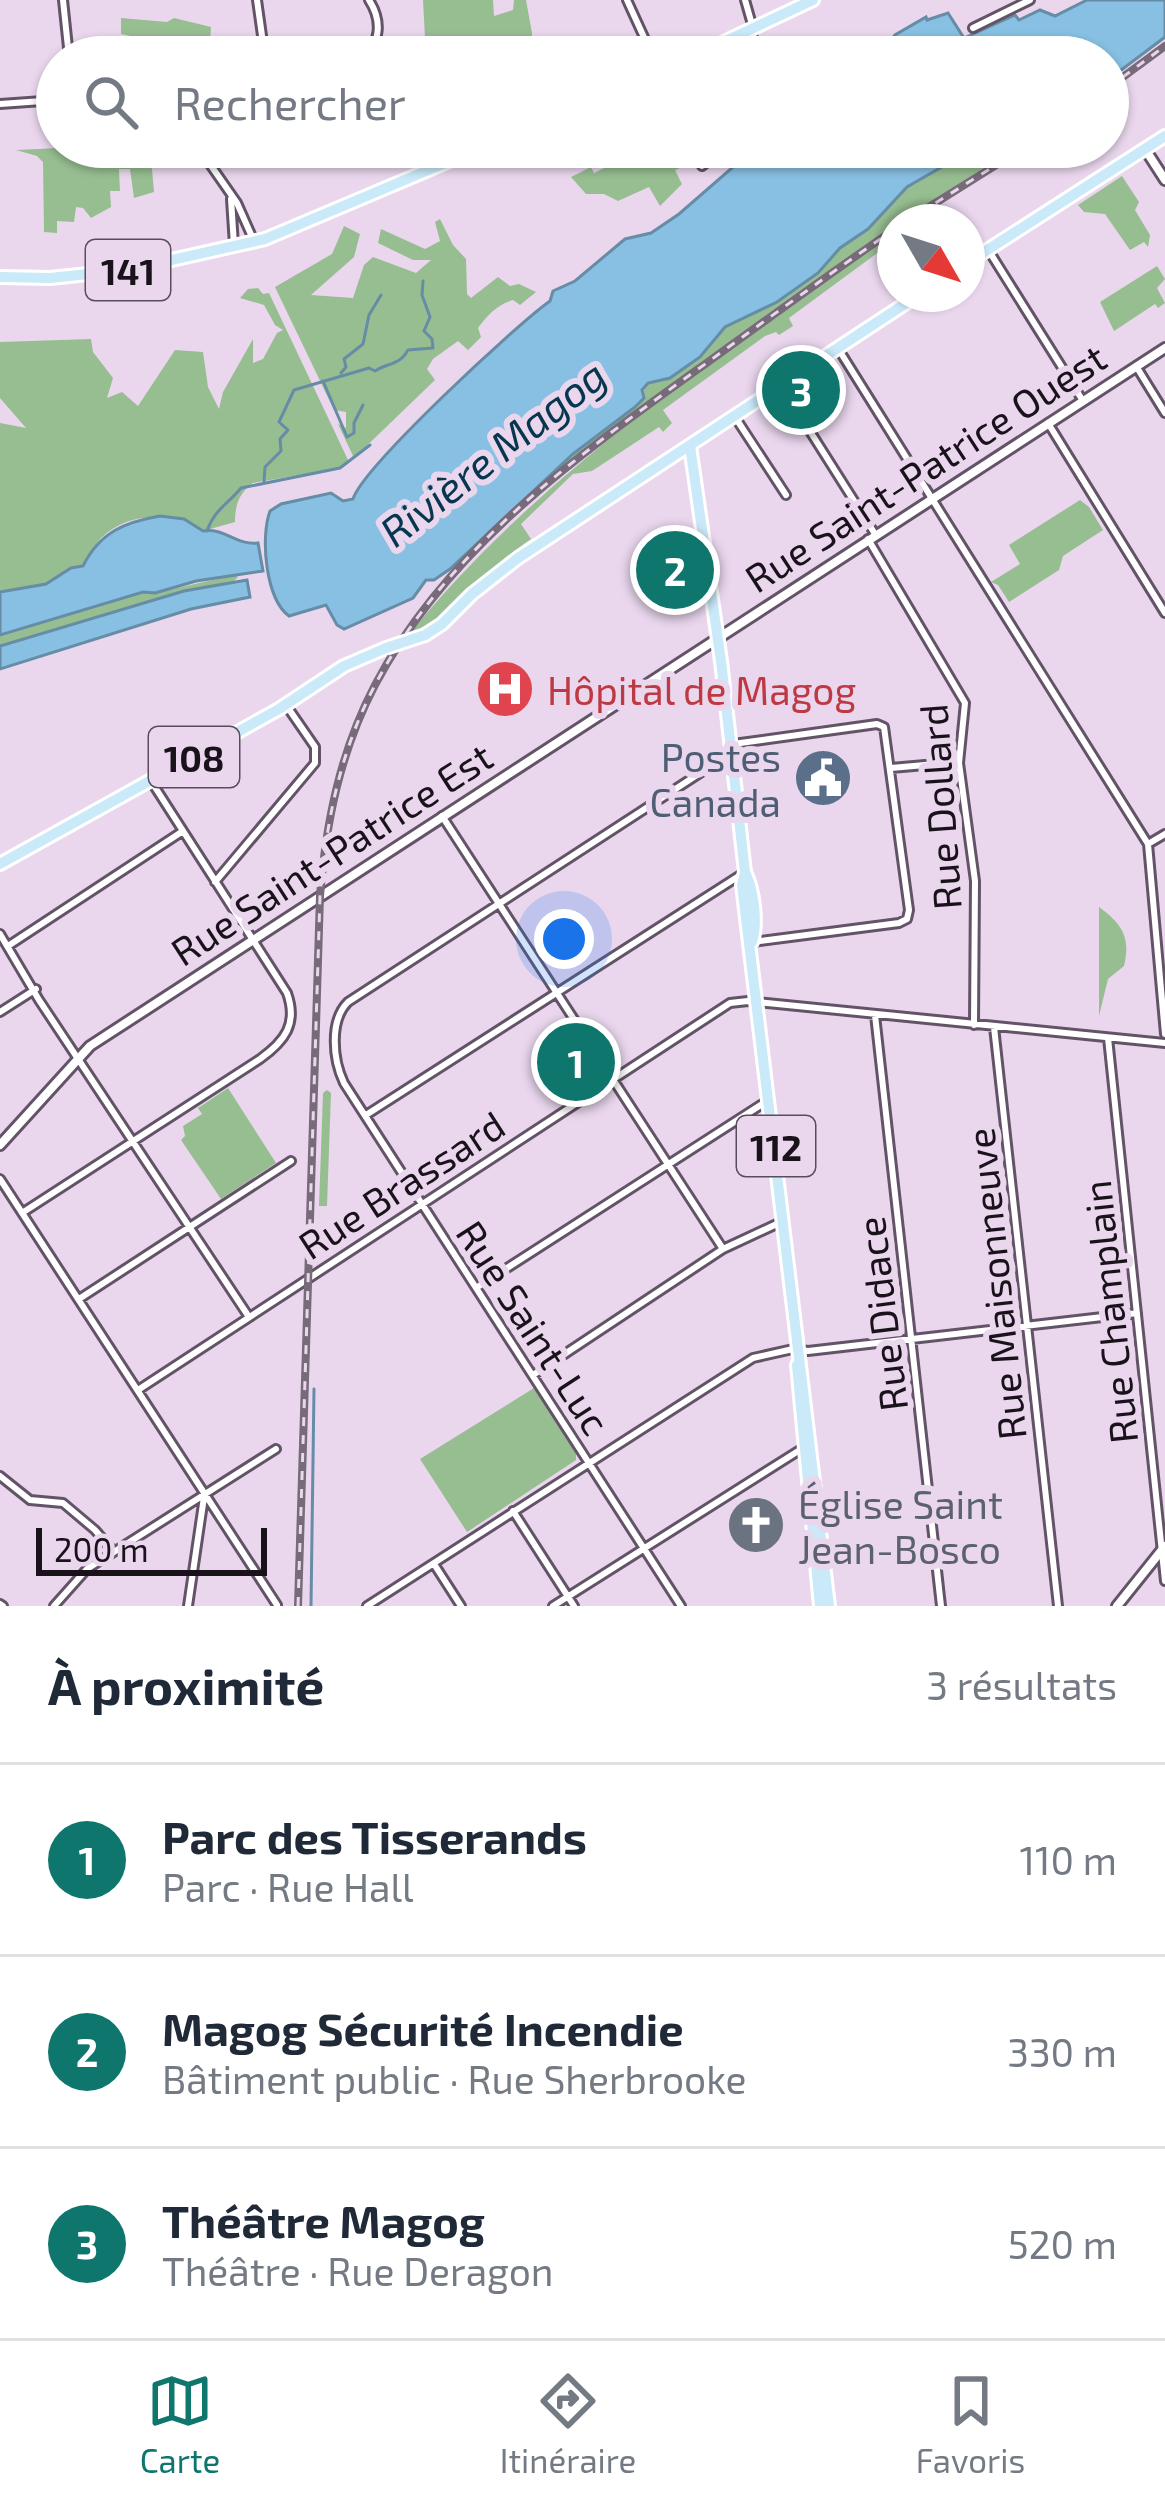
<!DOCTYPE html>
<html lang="fr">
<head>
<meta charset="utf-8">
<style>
  body { margin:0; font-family:"Exo 2",sans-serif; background:#f2f2f3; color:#1f2937 }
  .compass { position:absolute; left:877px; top:204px; width:108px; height:108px; border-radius:50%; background:#fff; box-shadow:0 3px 9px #0004; rotate:129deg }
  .scale { position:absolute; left:36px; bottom:30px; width:231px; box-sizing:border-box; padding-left:12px; border:6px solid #19121a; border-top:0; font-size:33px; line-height:42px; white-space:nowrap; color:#19121a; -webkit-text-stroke:9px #ead7ee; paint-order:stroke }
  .you { position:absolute; left:564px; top:939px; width:42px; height:42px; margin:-30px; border:9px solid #fff; border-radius:50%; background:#1a73e8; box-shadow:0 0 0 18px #1a73e833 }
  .badge { display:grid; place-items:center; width:78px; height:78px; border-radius:50%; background:#0f766e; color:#fff; font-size:39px; font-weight:700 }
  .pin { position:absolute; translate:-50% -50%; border:6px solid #fff; box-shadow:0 3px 12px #0006 }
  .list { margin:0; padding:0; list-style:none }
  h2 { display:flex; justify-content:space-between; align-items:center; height:156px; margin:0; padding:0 48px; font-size:51px }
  h2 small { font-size:39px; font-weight:400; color:#747a83 }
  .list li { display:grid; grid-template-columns:78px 1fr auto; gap:36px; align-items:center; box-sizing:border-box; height:192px; padding:0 48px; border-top:3px solid #e0e1e3 }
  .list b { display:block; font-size:45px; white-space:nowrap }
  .list p { margin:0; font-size:39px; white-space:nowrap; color:#747a83 }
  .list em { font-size:39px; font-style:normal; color:#747a83 }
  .icon { flex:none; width:66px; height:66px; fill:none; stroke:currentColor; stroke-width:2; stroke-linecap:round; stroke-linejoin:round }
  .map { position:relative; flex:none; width:1165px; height:1606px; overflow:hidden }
  .search { position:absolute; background:#fff; box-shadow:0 3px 9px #0004; left:36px; right:36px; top:36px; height:132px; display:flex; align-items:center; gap:30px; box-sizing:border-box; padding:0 42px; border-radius:66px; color:#747a83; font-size:45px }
  .sheet { height:732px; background:#fff }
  nav { display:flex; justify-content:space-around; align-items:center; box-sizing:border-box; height:168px; border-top:3px solid #e0e1e3; background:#fff; font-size:33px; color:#747a83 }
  nav a { display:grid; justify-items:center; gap:6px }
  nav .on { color:#0f766e }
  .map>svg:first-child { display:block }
  .green { fill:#97be91 }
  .water { fill:#87c0e2; stroke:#668ca6; stroke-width:3 }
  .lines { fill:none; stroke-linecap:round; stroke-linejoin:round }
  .stream { stroke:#668ca6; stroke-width:3 }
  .minor-casing { stroke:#635367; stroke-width:12 }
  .tertiary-casing { stroke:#635367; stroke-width:14 }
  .primary-casing { stroke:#fff; stroke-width:16 }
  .minor { stroke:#fff; stroke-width:6 }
  .tertiary { stroke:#fff; stroke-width:8 }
  .primary { stroke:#caeafa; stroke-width:10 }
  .rail-casing { stroke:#776a79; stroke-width:8 }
  .rail { stroke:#ead7ee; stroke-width:3; stroke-dasharray:9; stroke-linecap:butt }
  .primary-bridge-casing { stroke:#fff; stroke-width:16; stroke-linecap:butt }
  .primary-bridge { stroke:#caeafa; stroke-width:10 }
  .labels { text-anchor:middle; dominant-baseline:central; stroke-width:12; stroke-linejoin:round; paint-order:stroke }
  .shield { fill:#ead7ee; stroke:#584d5a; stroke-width:3 }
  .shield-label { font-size:36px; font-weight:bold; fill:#19121a }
  .street-label { font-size:39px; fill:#19121a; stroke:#ead7ee }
  .health-label { font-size:39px; fill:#be3a42; stroke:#ead7ee; text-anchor:start }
  .service-label { font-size:39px; fill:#4e5e75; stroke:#ead7ee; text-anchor:end }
  .worship-label { font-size:39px; fill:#5b616d; stroke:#ead7ee; text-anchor:start }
  .water-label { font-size:42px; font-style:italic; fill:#06374e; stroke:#ead7ee }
</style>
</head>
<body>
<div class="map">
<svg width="1165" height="1606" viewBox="0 0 1165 1606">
  <rect width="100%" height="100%" fill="#ead7ee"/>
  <path class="green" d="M423,0H493L494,16L513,10L514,0H526L532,33L531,57H516L512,43L456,57L443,50L426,57Z
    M121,18L167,22L174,18L211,27L209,57H199L192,37L162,39L154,56L151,43L140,44L135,37L121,34Z
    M80,147H150L154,192L134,198L130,169H119L120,191H110L111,207L91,218L83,208L76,207L74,222L57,221V233L44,232L43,162L37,156L16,150Z
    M647,147H697L701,159L675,170L682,184L660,206L649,187L618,201L604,194H586L571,177L591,167L594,173Z
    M1018,147C918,208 825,272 729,342C631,413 538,484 453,571L450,568L573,454L635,407L648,383L670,377L700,357L725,327L777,302L818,273L840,248L867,229L907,187L962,156Z
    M1122,176L1139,202L1135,210L1150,235L1148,247L1144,242L1130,250L1105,214L1084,212L1078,205Z
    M440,219L453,245L466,259L467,294L471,298L498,277L510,286L519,284L536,292L520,305L513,300C498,304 487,315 478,328L481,337L468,350L458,341L433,359L427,369L435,380L354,458L338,424L346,428V412L334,410L275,287L332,254L344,226L360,234L354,257L311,295L353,298L364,265L373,257L416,273L431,260H413L378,243L381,229L425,249L440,241L435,222Z
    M895,232V240L789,318L793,326L779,335L776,332L765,336L663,410L672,423L663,432L659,427L592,471L573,474L521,524L531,539C492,565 455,618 410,633C544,469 723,352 895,232Z
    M1157,266L1165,279L1157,288L1165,303L1158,308L1155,304L1114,331L1100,302Z
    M258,288L263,294L269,293L349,462L340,468L253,483C239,493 235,505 235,522L203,531C171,514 132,509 101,538C93,547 88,561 79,568C59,583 24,595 0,592V423L26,428L0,398V342L91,339L93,352L113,378L107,398L122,392L138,406L175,350L203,352L208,387L219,409L223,392L253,339V363L263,359L277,333L283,330L275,325L264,305L240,298L248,289Z
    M1080,500L1089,507L1103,530L1063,556L1059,570L1009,602L998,585L991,582L1020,564L1009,545Z
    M235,575L238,577L234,581L184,591L0,646V635L143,592L155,593Z
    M1099,907C1122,924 1131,937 1124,966L1108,979L1099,1016Z
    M578,1039L601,1076L579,1091L555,1054Z
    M228,1088L276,1163L221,1199L181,1140L185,1136L183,1126L202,1114L198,1108Z
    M327,1090L331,1093L327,1206H319L323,1093Z
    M534,1388L576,1453V1460L467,1532L420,1459Z"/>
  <path class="water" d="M1087,0H1165V37L1108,80V57H878L895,35L926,17L927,20L948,13L964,38L1015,15L1019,20L1040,10L1055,16Z
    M756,147H1006L961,156L907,187L868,229L840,248L818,273L777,302L725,327L700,357L670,378L648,383L642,390L644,398L635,407L573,454L450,569L434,580H426L413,598L344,629L337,625L326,605L289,616C266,600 260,538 270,511L281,504L331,493L343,501L353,499C363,467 516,325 550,301L553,291L575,281L625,239L651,233L679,214Z
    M160,516L184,519L203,531C224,527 237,546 258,543L263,571L196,581L155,593L143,592L0,635V592L46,584L71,568L83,566C100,532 125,522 160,516Z
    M247,580L250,597L191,609L0,669V646L184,591Z"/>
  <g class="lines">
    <path class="stream" d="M341,373L346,367L344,359L363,344L369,315L381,295
      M323,381L347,437L354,433V423L363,405
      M264,481L265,467L281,451L280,439L288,430L279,422L294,390L369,368L375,371C389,362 399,366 408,350L433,348L432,339L424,331L430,317L422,295L423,281
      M207,531C214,510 228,504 241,488L340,468L370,445
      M311,1606L314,1389"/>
    <defs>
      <path id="minor" d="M63,0L69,57
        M257,0L265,57
        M627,0L653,57
        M745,0L753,28L751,57
        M973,28L1030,0
        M359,57C382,46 382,20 369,0
        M0,104L57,100
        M198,147L237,203L253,239
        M702,166L726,147
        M231,199L234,245
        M989,251L1083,401
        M839,350L1148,844L1165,1034
        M1136,366L1165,413
        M782,387L875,534
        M735,417L786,495
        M1048,423L1165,613
        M868,539L965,703L959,763L975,881L974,1025
        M733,744L877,724L884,727L909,910L907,919L899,923L752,942
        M891,768L959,762
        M442,816L723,1249
        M1148,844L1165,834
        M215,882L315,763V747L286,705
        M0,934L39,1000L249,1317
        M8,946L183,831
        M0,1012L36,989
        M875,1015L941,1606
        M994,1027L1058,1606
        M1108,1038L1165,1581
        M366,1115L742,874
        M0,1179L277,1605
        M22,1213L260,1059C285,1041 298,1024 287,993L151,781
        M476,1288L767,1101
        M79,1299L291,1161
        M533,1375L723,1249L781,1222
        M138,1390L730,1003L748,1001L1165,1043
        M0,1476L30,1500L63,1503L95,1530L114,1552
        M513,1511L574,1606
        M434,1564L461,1606
        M0,1604L3,1606
        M54,1606L87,1569L276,1449
        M188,1606L204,1497
        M367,1606L753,1358L793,1349L808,1351L1137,1313
        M553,1606L803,1448
        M681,1606L344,1083C333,1060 329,1021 348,1002L717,762L732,758"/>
      <path id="tertiary" d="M1145,149L1165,180
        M0,1145L90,1046L1165,348
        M1117,1606L1165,1546"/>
      <path id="primary" d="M692,57L813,0
        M479,156L498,147
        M967,263L1165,136
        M0,277L50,278L127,270L265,239L483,147
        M690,446L721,661L745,872C754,891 758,923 752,942
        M425,635L442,624L472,594L518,558L920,294
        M0,864L279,709L344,666L386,648
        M745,872L742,885L829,1606
        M797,1365L820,1606"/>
    </defs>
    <use href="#minor" class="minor-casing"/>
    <use href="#tertiary" class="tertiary-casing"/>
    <use href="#primary" class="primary-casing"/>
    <use href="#minor" class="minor"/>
    <use href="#tertiary" class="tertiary"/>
    <use href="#primary" class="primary"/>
    <defs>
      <path id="rail" d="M1108,88L1165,46
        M905,222L1025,147
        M298,1606L320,896C326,822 340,752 375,685C448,546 584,451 708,362C770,317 832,272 895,229"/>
    </defs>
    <use href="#rail" class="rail-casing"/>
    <use href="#rail" class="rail"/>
    <defs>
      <path id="primary-bridge" d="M386,648L425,635"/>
    </defs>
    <use href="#primary-bridge" class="primary-bridge-casing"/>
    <use href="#primary-bridge" class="primary-bridge"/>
  </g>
  <defs>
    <symbol id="hospital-disc" viewBox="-11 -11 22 22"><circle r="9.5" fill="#e0444e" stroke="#ead7ee"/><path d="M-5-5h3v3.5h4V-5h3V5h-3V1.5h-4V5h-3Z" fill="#fff"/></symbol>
    <symbol id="civic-disc" viewBox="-11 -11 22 22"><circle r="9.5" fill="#5c6f8a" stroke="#ead7ee"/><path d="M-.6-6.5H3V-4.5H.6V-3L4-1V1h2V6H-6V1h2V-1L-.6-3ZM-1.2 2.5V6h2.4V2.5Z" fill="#fff"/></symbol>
    <symbol id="church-disc" viewBox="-11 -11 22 22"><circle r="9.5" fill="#6b7280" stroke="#ead7ee"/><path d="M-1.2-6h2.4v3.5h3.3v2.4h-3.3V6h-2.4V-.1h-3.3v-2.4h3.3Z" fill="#fff"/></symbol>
  </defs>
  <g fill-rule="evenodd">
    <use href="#hospital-disc" x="472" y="656" width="66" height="66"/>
    <use href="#civic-disc" x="790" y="745" width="66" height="66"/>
    <use href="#church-disc" x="723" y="1492" width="66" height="66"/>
  </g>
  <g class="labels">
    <g class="shield">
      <rect x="86" y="240" width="84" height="60" rx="9"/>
      <rect x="149" y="727" width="90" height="60" rx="9"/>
      <rect x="737" y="1116" width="78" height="60" rx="9"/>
    </g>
    <g class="shield-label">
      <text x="128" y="270">141</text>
      <text x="194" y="757">108</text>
      <text x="776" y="1146">112</text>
    </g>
    <g class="street-label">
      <text transform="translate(925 467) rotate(-33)">Rue Saint-Patrice Ouest</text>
      <text transform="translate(939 807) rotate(-94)">Rue Dollard</text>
      <text transform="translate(331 853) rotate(-33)">Rue Saint-Patrice Est</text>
      <text transform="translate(401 1184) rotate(-33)">Rue Brassard</text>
      <text transform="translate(995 1284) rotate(-96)">Rue Maisonneuve</text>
      <text transform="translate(1109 1312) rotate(-96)">Rue Champlain</text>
      <text transform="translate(881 1314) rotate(-97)">Rue Didace</text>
      <text transform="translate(534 1327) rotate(57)">Rue Saint-Luc</text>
    </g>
    <g class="health-label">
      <text x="547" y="689">Hôpital de Magog</text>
    </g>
    <g class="service-label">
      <text x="781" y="756">Postes<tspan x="781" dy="45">Canada</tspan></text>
    </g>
    <g class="worship-label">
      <text x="798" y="1503">Église Saint<tspan x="798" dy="45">Jean-Bosco</tspan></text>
    </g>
    <g class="water-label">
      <text transform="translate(492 452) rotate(-38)">Rivière Magog</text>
    </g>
  </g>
</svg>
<svg class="compass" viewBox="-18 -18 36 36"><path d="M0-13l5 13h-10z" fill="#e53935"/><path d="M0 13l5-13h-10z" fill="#747a83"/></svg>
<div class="scale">200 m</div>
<div class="you"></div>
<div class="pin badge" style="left:576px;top:1062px">1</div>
<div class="pin badge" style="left:675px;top:570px">2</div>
<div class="pin badge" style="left:801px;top:390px">3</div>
<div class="search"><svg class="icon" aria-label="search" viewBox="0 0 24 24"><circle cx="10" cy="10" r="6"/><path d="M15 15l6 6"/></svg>Rechercher</div>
</div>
<section class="sheet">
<h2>À proximité<small>3 résultats</small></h2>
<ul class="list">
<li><span class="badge">1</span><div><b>Parc des Tisserands</b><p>Parc · Rue Hall</p></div><em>110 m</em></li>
<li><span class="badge">2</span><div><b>Magog Sécurité Incendie</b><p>Bâtiment public · Rue Sherbrooke</p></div><em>330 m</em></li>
<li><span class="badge">3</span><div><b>Théâtre Magog</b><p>Théâtre · Rue Deragon</p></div><em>520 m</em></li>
</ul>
</section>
<nav>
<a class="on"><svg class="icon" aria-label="map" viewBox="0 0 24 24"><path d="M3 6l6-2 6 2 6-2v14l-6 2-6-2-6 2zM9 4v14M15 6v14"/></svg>Carte</a>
<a><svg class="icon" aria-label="directions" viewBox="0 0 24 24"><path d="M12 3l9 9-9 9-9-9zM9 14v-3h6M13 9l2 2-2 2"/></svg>Itinéraire</a>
<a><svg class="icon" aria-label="saved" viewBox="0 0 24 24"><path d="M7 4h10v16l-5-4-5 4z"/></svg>Favoris</a>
</nav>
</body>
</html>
